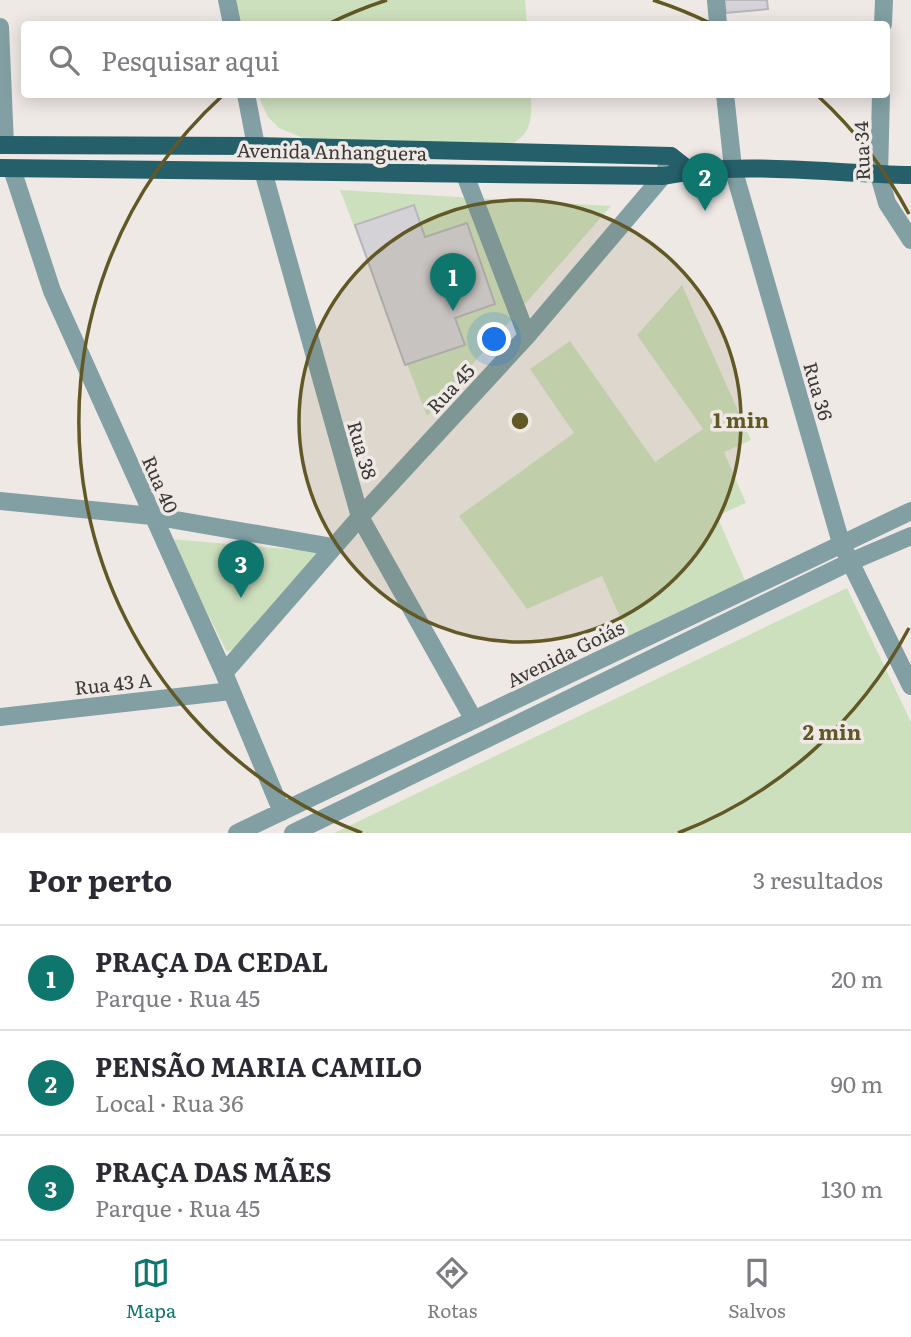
<!DOCTYPE html>
<html lang="pt">
<head>
<meta charset="utf-8">
<style>
  body { margin:0; font-family:Literata,serif; background:#f7f7f7; color:#2b2b33 }
  .you { position:absolute; left:495px; top:340px; width:24px; height:24px; margin:-18px; border:5px solid #fff; border-radius:50%; background:#1a73e8; box-shadow:0 0 0 10px #1a73e833 }
  .badge { display:grid; place-items:center; width:46px; height:46px; border-radius:50%; background:#0f766e; color:#fff; font-size:23px; font-weight:700 }
  .pin { position:absolute; translate:-50% -58px; filter:drop-shadow(0 2px 4px #0008) }
  .pin::after { content:''; position:absolute; top:37px; width:24px; height:21px; background:inherit; clip-path:polygon(0 0,100% 0,50% 100%) }
  .list { margin:0; padding:0; list-style:none }
  h2 { display:flex; justify-content:space-between; align-items:center; height:91px; margin:0; padding:0 28px; font-size:30px }
  h2 small { font-size:23px; font-weight:400; color:#7c7c81 }
  .list li { display:grid; grid-template-columns:46px 1fr auto; gap:21px; align-items:center; box-sizing:border-box; height:105px; padding:0 28px; border-top:2px solid #e1e1e2 }
  .list b { display:block; font-size:26px; white-space:nowrap }
  .list p { margin:0; font-size:23px; white-space:nowrap; color:#7c7c81 }
  .list em { font-size:23px; font-style:normal; color:#7c7c81 }
  .icon { flex:none; width:38px; height:38px; fill:none; stroke:currentColor; stroke-width:2; stroke-linecap:round; stroke-linejoin:round }
  .map { position:relative; flex:none; width:911px; height:833px; overflow:hidden }
  .search { position:absolute; background:#fff; box-shadow:0 4px 18px #0003; left:21px; right:21px; top:21px; height:77px; display:flex; align-items:center; gap:18px; box-sizing:border-box; padding:0 24px; border-radius:7px; color:#7c7c81; font-size:26px }
  .sheet { height:406px; background:#fff }
  nav { display:flex; justify-content:space-around; align-items:center; box-sizing:border-box; height:98px; border-top:2px solid #e1e1e2; background:#fff; font-size:19px; color:#7c7c81 }
  nav a { display:grid; justify-items:center; gap:4px }
  nav .on { color:#0f766e }
  .map>svg:first-child { display:block }
  .green { fill:#cde0be }
  .building { fill:#d4d2d7; stroke:#b8b6bb; stroke-width:2 }
  .lines { fill:none; stroke-linecap:round; stroke-linejoin:round }
  .minor { stroke:#829fa4; stroke-width:18 }
  .major { stroke:#25606a; stroke-width:18 }
  .ring { fill:none; stroke:#615825; stroke-width:3.5 }
  .labels { text-anchor:middle; dominant-baseline:central; stroke-width:7; stroke-linejoin:round; paint-order:stroke }
  .street-label { font-size:19px; fill:#3b3938; stroke:#efe9e6 }
  .centre { fill:#615825; stroke:#efe9e6; stroke-width:3.5 }
  .ring-label { font-size:21px; text-anchor:middle; font-weight:bold; fill:#615825; stroke:#efe9e6; stroke-width:7; stroke-linejoin:round; paint-order:stroke }
</style>
</head>
<body>
<div class="map">
<svg width="911" height="833" viewBox="0 0 911 833">
  <rect width="100%" height="100%" fill="#efe9e6"/>
  <path class="green" d="M230,0H525L527,24H236Z
    M258,95H531C532,121 532,136 505,147L313,142L279,128L268,117Z
    M340,190L611,206L427,416Z
    M682,285L751,440L724,452L746,503L717,516L748,587L629,638L602,576L527,609L459,516L574,433L530,369L570,341L655,462L703,429L637,335Z
    M170,539L323,552L243,644L227,652Z
    M847,588L911,722V833H334Z"/>
  <path class="building" d="M724,0H767L768,9L726,13Z
    M414,205L425,237L467,223L495,304L455,318L465,345L405,365L355,225Z"/>
  <g class="lines">
    <path class="minor" d="M227,0L232,24
      M716,0L718,24
      M883,24L884,0
      M0,27L5,145
      M246,94L256,146
      M725,94L733,168L841,543L911,686
      M881,94L879,175L887,203L911,240
      M12,169L52,291L224,673L282,812
      M263,171L360,517L474,720
      M465,175L527,336
      M0,501L152,516L333,547
      M224,673L360,517L527,336L663,176L671,156
      M0,717L231,691
      M237,833L911,511
      M293,833L850,562L911,536"/>
    <path class="major" d="M0,145L256,146L671,156L690,171
      M0,168L663,176C744,160 829,174 911,175"/>
  </g>
  <circle cx="520" cy="421" r="221" fill="#615825" fill-opacity=".12"/>
  <g class="ring">
    <circle cx="520" cy="421" r="221"/>
    <path d="M909 628A441 441 0 0 1 678 833M362 833A441 441 0 0 1 222 96M330 23A441 441 0 0 1 387 0M653 0A441 441 0 0 1 710 23M818 96A441 441 0 0 1 909 214"/>
  </g>
  <g class="labels">
    <g class="street-label">
      <text transform="translate(332 151) rotate(1)">Avenida Anhanguera</text>
      <text transform="translate(861 151) rotate(-92)">Rua 34</text>
      <text transform="translate(450 388) rotate(-47)">Rua 45</text>
      <text transform="translate(819 391) rotate(74)">Rua 36</text>
      <text transform="translate(363 450) rotate(74)">Rua 38</text>
      <text transform="translate(161 484) rotate(66)">Rua 40</text>
      <text transform="translate(565 653) rotate(-26)">Avenida Goiás</text>
      <text transform="translate(113 683) rotate(-6)">Rua 43 A</text>
    </g>
  </g>
  <circle cx="520" cy="421" r="10" class="centre"/>
  <g class="ring-label">
    <text x="741" y="428">1 min</text>
    <text x="832" y="740">2 min</text>
  </g>
</svg>
<div class="you"></div>
<div class="pin badge" style="left:453px;top:311px">1</div>
<div class="pin badge" style="left:705px;top:211px">2</div>
<div class="pin badge" style="left:241px;top:598px">3</div>
<div class="search"><svg class="icon" aria-label="search" viewBox="0 0 24 24"><circle cx="10" cy="10" r="6"/><path d="M15 15l6 6"/></svg>Pesquisar aqui</div>
</div>
<section class="sheet">
<h2>Por perto<small>3 resultados</small></h2>
<ul class="list">
<li><span class="badge">1</span><div><b>PRAÇA DA CEDAL</b><p>Parque · Rua 45</p></div><em>20 m</em></li>
<li><span class="badge">2</span><div><b>PENSÃO MARIA CAMILO</b><p>Local · Rua 36</p></div><em>90 m</em></li>
<li><span class="badge">3</span><div><b>PRAÇA DAS MÃES</b><p>Parque · Rua 45</p></div><em>130 m</em></li>
</ul>
</section>
<nav>
<a class="on"><svg class="icon" aria-label="map" viewBox="0 0 24 24"><path d="M3 6l6-2 6 2 6-2v14l-6 2-6-2-6 2zM9 4v14M15 6v14"/></svg>Mapa</a>
<a><svg class="icon" aria-label="directions" viewBox="0 0 24 24"><path d="M12 3l9 9-9 9-9-9zM9 14v-3h6M13 9l2 2-2 2"/></svg>Rotas</a>
<a><svg class="icon" aria-label="saved" viewBox="0 0 24 24"><path d="M7 4h10v16l-5-4-5 4z"/></svg>Salvos</a>
</nav>
</body>
</html>
